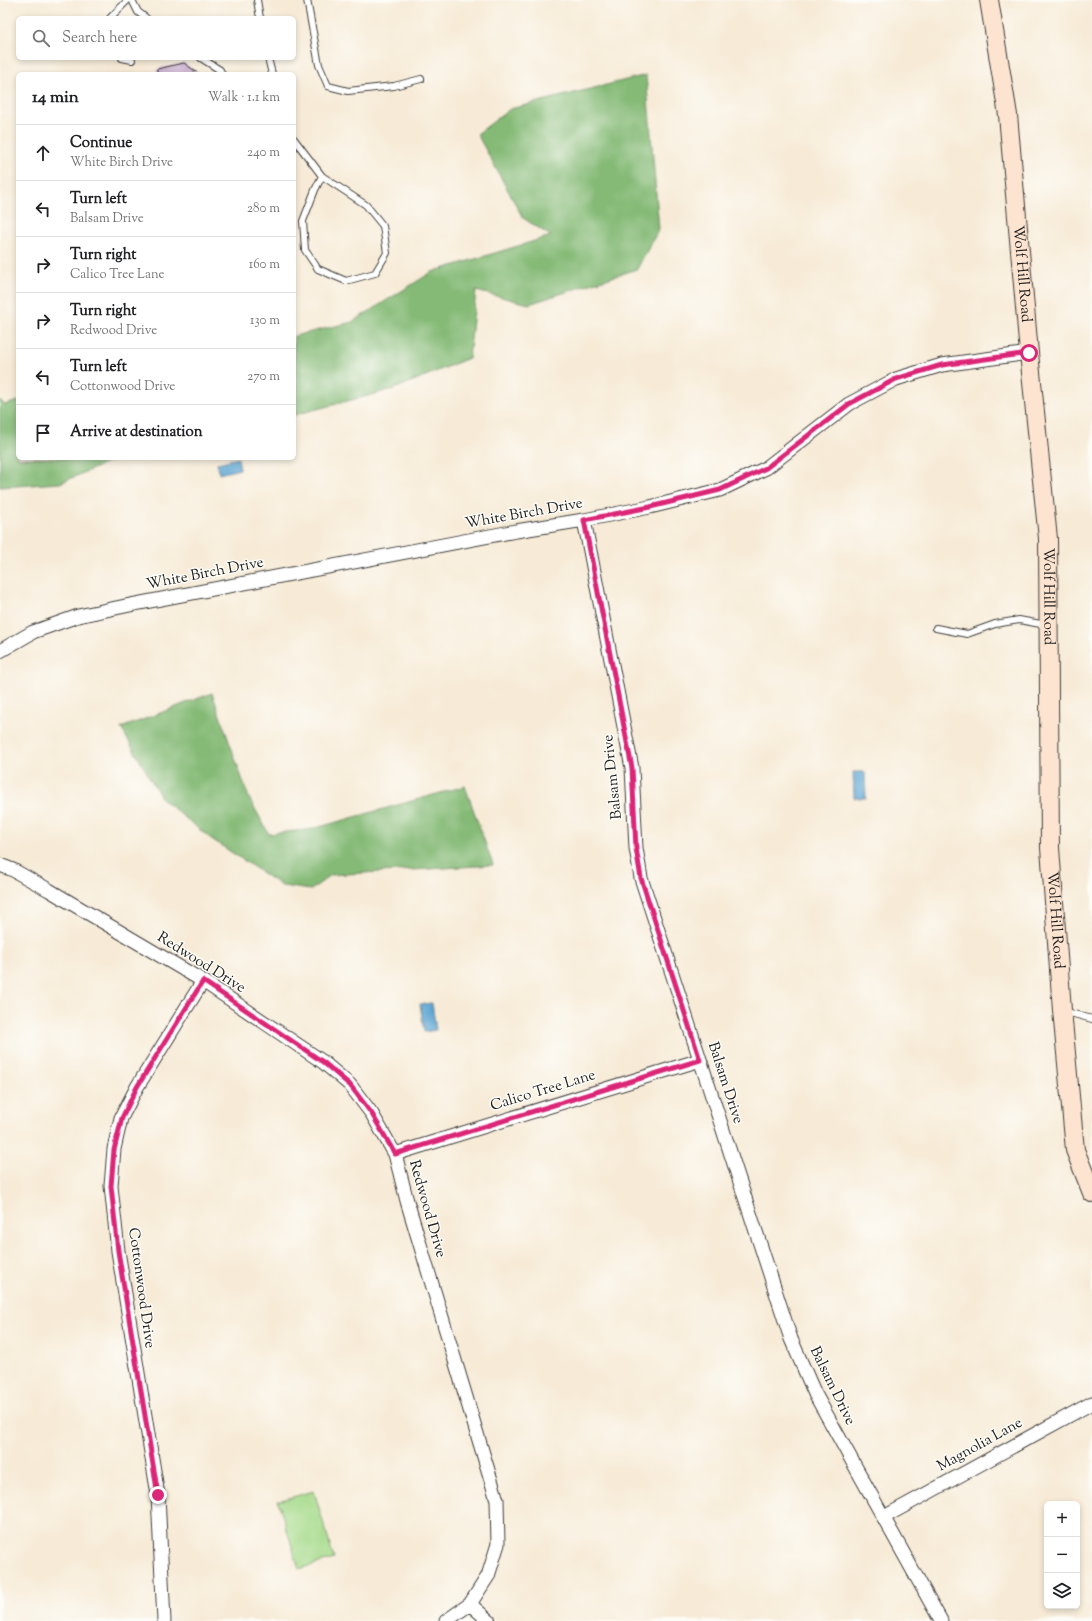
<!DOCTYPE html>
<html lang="en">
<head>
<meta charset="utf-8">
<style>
  body { margin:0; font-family:"Sorts Mill Goudy",serif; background:#f6f6f6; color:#202124 }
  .controls { position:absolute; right:12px; bottom:12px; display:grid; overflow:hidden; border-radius:6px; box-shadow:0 2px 6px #0003 }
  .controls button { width:36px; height:36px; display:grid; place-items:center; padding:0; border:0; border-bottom:1px solid #e0e0e0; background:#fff; color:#202124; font:20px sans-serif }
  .stop { position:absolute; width:12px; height:12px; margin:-9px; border:3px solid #db2777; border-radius:50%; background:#fff }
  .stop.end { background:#db2777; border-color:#fff; box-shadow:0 1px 4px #0008 }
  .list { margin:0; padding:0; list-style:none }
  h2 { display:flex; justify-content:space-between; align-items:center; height:52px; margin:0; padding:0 16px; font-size:17px }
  h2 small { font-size:13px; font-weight:400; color:#757577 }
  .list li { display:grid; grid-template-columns:26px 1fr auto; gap:12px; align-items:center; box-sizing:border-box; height:56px; padding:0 16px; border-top:1px solid #e0e0e0 }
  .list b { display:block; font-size:15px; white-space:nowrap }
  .list p { margin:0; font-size:13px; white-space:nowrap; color:#757577 }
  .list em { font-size:13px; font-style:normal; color:#757577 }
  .icon { flex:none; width:22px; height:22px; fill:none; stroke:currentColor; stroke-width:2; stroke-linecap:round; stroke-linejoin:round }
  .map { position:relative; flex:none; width:1092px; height:1621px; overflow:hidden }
  .search { position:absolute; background:#fff; box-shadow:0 2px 6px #0003; left:16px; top:16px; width:280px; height:44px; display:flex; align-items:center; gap:10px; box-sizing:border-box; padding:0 14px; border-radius:6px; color:#757577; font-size:15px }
  .panel { position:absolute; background:#fff; box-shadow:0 2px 6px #0003; left:16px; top:72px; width:280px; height:388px; border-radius:6px }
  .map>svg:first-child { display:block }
  .green { fill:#a5da8a; stroke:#607b53 }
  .forest { fill:#84ba76; stroke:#506b49 }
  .water { fill:#59a3d1; stroke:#3a6076 }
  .building { fill:#ba97c3 }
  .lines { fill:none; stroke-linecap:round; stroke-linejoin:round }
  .lane-casing { stroke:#3d3b38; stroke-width:8 }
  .street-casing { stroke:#3d3b38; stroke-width:15 }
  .secondary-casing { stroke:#3d3b38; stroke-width:20 }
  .lane { stroke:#fff; stroke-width:6 }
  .street { stroke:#fff; stroke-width:13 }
  .secondary { stroke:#fde4d1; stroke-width:18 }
  .route { stroke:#db2777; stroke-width:5 }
  .labels { text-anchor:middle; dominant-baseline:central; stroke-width:3; stroke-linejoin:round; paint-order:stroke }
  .street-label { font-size:15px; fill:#1c1c1c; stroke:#fdfcf7 }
</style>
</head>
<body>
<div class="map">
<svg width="1092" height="1621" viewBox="0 0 1092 1621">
  <rect width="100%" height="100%" fill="#fdfcf7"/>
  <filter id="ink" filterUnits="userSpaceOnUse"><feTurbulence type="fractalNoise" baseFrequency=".025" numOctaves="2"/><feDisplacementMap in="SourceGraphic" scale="8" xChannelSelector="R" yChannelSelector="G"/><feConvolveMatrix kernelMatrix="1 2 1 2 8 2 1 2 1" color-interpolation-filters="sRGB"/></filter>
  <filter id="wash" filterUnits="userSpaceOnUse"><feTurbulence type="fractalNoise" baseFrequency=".012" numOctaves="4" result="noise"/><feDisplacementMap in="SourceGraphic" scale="16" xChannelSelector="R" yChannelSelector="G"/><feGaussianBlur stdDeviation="0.9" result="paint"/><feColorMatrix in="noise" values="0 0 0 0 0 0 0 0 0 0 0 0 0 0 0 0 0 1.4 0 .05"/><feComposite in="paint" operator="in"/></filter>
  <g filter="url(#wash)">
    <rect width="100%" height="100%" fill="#f7ebd7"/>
    <path class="green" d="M314,1491L334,1559L299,1569L278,1501Z"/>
    <path class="forest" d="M646,75L659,229L637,269L529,304L476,291L469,358L394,389L294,415V336L352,322L432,272L551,236L523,218L477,134L510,109Z
      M0,400L5,405L18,401V458H118L60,483L0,487Z
      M212,693L249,798L269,834L312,829L465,786L493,865L331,875L311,890L282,886L210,838L162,799L121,728Z"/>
    <path class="water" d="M238,458L240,469L219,474L217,463Z
      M853,772H865L866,798H854Z
      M432,1003L436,1030L424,1032L420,1004Z"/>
    <g id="blocks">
      <path class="building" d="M184,63L199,74H157V69Z"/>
    </g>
  </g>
  <g filter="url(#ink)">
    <use href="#blocks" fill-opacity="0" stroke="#3d3b38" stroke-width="1"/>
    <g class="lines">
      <defs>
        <path id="lane" d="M132,0L138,12L146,18
          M257,0L260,18
          M307,0L319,65L328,86L348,91L394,86L421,79
          M110,18L128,0
          M122,58L132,60
          M201,58L220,70L222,74
          M268,58L272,74
          M294,139L322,176L366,205L383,226L387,253L375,273L346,281L318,269L305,250L303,221L315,190L322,176
          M936,628L967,634L995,624L1019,620L1046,625
          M1063,1011L1092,1019"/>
        <path id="street" d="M584,520L632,768L636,848L641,878L791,1339L815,1394L941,1621
          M0,651L33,632L78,616L130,605L516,531L584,520L650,507L720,490L766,468L849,404L896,379L942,365L1029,353
          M0,865L13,870L49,890L203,981L323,1062L350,1085L372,1114L395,1154L407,1201L497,1500L498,1544L488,1576L470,1604L446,1621
          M395,1154L700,1060
          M884,1517L1092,1403
          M470,1604L489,1621
          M164,1621L158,1495L118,1251L111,1186L114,1149L121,1118L137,1087L203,981"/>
        <g id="secondary">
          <path id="s1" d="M989,0L1008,115L1029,353L1048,539L1050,848L1062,1010L1075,1150L1092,1193"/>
        </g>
      </defs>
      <use href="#lane" class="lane-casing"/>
      <use href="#street" class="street-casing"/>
      <use href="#secondary" class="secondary-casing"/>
      <use href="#lane" class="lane"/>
      <use href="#street" class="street"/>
      <use href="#secondary" class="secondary"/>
    </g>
  </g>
  <g class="lines" filter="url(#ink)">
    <path class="route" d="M158,1495L118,1251L111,1186L114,1150L122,1118L137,1087L203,981L323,1062L350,1085L372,1114L395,1154L700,1060L641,878L636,848L632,768L584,520L650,507L720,490L766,468L849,404L896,379L942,365L1029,353"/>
  </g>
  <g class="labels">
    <g class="street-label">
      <text stroke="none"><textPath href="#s1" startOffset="276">Wolf Hill Road</textPath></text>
      <text transform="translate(524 514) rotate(-10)">White Birch Drive</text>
      <text transform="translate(205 574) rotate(-11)">White Birch Drive</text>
      <text stroke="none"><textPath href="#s1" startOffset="600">Wolf Hill Road</textPath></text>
      <text transform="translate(613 777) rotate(-96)">Balsam Drive</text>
      <text stroke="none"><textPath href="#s1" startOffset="924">Wolf Hill Road</textPath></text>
      <text transform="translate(201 963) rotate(32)">Redwood Drive</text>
      <text transform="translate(725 1083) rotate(72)">Balsam Drive</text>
      <text transform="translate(543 1091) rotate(-17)">Calico Tree Lane</text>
      <text transform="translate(427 1209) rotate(74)">Redwood Drive</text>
      <text transform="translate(141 1288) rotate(82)">Cottonwood Drive</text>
      <text transform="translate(832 1386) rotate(64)">Balsam Drive</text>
      <text transform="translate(980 1445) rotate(-29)">Magnolia Lane</text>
    </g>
  </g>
</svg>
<div class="controls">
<button>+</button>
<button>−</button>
<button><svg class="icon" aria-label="layers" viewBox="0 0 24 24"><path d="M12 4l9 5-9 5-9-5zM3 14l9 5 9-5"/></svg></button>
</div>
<div class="stop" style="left:1029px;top:353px"></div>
<div class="stop end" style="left:158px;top:1495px"></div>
<div class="search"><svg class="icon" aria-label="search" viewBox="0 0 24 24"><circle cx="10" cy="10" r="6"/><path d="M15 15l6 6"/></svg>Search here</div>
<section class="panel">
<h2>14 min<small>Walk · 1.1 km</small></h2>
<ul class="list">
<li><svg class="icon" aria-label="ahead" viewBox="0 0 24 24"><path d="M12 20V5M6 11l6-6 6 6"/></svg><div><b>Continue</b><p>White Birch Drive</p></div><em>240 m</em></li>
<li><svg class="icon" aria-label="left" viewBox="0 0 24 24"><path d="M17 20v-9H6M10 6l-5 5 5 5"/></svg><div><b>Turn left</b><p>Balsam Drive</p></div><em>280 m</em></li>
<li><svg class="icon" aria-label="right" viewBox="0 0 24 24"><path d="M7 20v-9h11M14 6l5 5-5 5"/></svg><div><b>Turn right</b><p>Calico Tree Lane</p></div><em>160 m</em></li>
<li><svg class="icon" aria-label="right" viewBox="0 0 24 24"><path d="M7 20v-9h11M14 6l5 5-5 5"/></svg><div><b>Turn right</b><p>Redwood Drive</p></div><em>130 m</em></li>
<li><svg class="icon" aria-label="left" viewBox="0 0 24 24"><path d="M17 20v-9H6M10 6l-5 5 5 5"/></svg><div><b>Turn left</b><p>Cottonwood Drive</p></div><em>270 m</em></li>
<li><svg class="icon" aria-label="arrive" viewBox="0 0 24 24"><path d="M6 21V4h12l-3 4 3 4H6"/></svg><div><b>Arrive at destination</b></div></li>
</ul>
</section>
</div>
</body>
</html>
